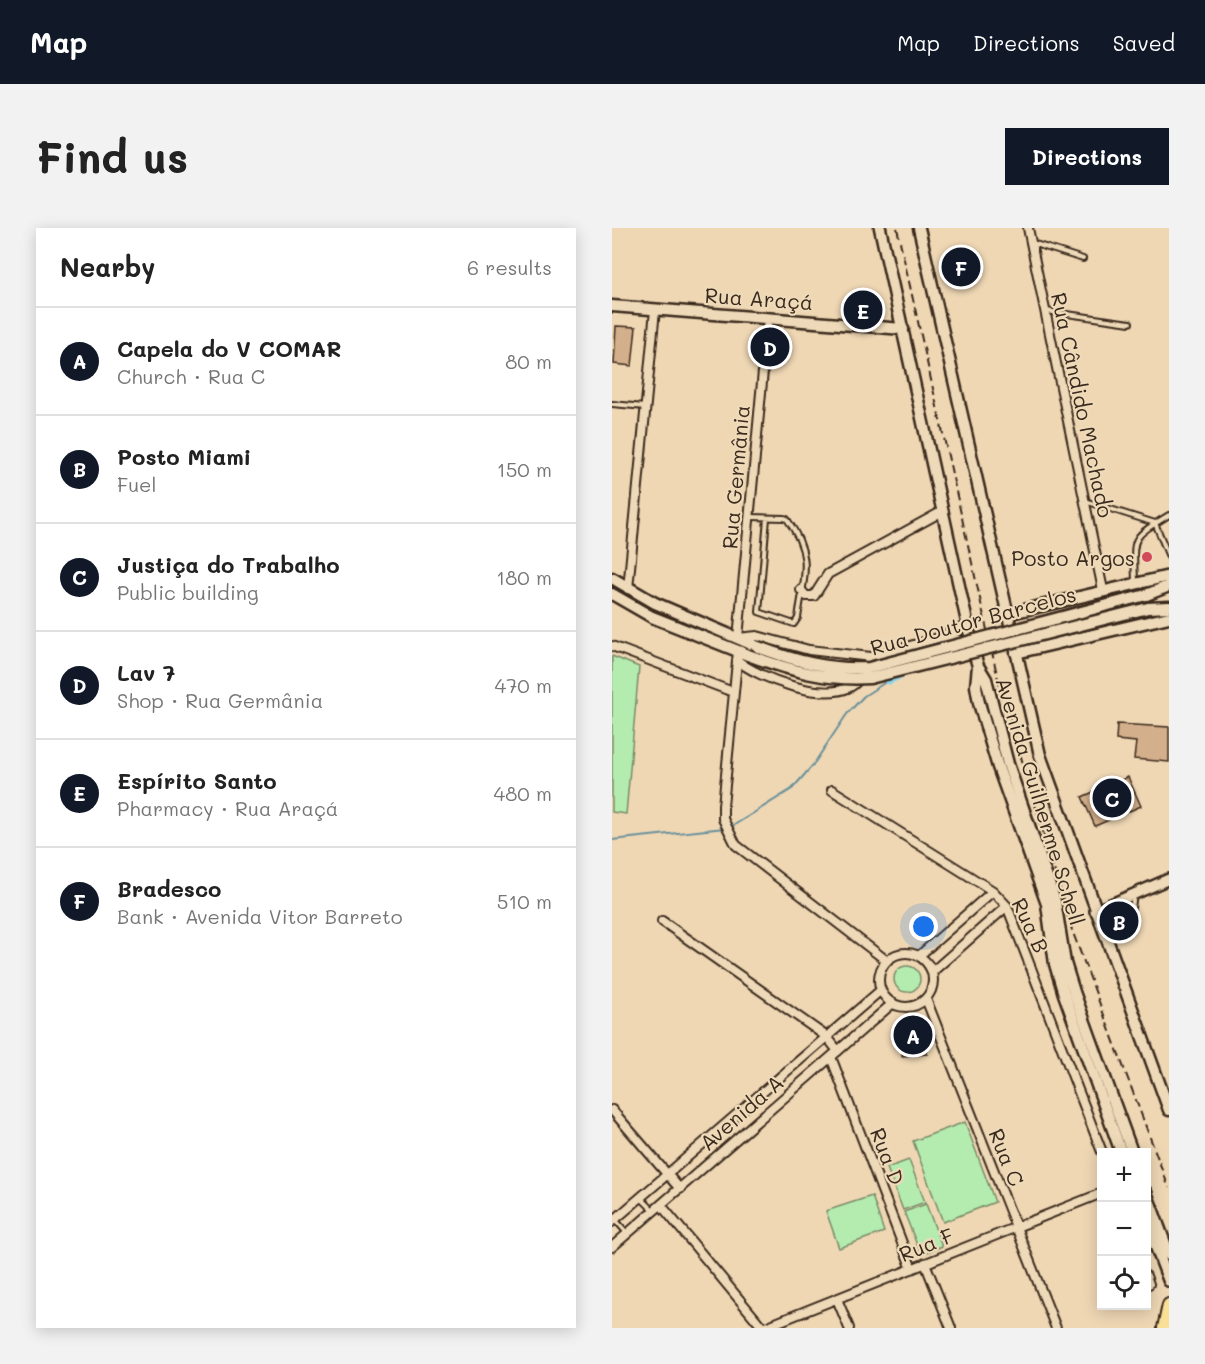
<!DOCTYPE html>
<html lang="en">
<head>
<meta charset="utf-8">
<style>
  body { margin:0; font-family:Mali,sans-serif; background:#f2f2f2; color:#222 }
  .controls { position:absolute; right:18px; bottom:18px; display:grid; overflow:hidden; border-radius:0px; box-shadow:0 3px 15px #0003 }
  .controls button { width:54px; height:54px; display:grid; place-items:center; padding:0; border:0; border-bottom:2px solid #e0e0e0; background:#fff; color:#222; font:30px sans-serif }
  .you { position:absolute; left:312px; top:699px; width:21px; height:21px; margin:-15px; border:4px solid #fff; border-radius:50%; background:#1a73e8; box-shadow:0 0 0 9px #1a73e833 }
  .badge { display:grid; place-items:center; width:39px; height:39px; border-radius:50%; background:#111827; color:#fff; font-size:20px; font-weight:700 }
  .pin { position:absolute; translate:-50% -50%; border:3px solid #fff; box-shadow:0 2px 6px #0006 }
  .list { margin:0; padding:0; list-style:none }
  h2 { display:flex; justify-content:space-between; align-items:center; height:78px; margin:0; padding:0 24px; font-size:26px }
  h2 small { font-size:20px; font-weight:400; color:#767676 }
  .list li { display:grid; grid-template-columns:39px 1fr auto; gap:18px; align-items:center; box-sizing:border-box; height:108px; padding:0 24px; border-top:2px solid #e0e0e0 }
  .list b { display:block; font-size:22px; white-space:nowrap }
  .list p { margin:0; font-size:20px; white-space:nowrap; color:#767676 }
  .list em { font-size:20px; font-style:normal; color:#767676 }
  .icon { flex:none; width:33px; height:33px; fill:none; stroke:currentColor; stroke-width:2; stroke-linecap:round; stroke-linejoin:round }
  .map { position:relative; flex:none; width:557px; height:1100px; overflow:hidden; border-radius:0px }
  header { display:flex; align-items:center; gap:36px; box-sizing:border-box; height:84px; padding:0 30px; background:#111827; color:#fff }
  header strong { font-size:28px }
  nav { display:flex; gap:33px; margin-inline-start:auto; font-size:21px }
  .intro { display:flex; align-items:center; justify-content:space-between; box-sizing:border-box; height:144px; padding:0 36px }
  h1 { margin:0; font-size:42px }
  .button { padding:15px 27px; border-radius:0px; background:#111827; color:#fff; font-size:21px; font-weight:700 }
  main { display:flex; gap:36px; padding:0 36px }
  aside { flex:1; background:#fff; border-radius:0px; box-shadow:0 3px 15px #0003 }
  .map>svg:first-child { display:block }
  .grass { fill:#b4ecb0; stroke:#788b67; stroke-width:1.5 }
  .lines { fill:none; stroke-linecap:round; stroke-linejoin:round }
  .stream { stroke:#6b919a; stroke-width:2 }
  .canal { stroke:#8bd5ec; stroke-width:9 }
  .building { fill:#d3af8b; stroke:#3b2a1e; stroke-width:1.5 }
  .service-casing { stroke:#3b2a1e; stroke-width:8 }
  .minor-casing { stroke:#3b2a1e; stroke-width:12 }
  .tertiary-casing { stroke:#3b2a1e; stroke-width:14 }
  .secondary-casing { stroke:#3b2a1e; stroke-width:15 }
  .primary-casing { stroke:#3b2a1e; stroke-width:16 }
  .service { stroke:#eedab8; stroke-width:4 }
  .minor { stroke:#eedab8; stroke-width:8 }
  .tertiary { stroke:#eedab8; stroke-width:9 }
  .secondary { stroke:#eedab8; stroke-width:10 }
  .primary { stroke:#fadf96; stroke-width:12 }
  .rail { stroke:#3b2a1e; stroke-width:2; stroke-dasharray:9 4.5; stroke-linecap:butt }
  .secondary-bridge-casing { stroke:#3b2a1e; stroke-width:15; stroke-linecap:butt }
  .secondary-bridge { stroke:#eedab8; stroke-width:10 }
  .poi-dot { fill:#d1495b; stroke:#eedab8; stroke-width:2 }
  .labels { text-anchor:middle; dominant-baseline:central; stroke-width:4.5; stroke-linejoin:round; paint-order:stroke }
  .street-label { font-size:21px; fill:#3b2a1e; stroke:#eedab8 }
  .poi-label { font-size:21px; fill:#3b2a1e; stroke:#eedab8; text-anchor:end }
</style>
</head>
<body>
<header>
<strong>Map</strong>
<nav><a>Map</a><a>Directions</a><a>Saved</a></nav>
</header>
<div class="intro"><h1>Find us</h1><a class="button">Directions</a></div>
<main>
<aside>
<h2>Nearby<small>6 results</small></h2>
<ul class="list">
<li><span class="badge">A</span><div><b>Capela do V COMAR</b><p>Church · Rua C</p></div><em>80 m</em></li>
<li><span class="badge">B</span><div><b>Posto Miami</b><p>Fuel</p></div><em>150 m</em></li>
<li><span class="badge">C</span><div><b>Justiça do Trabalho</b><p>Public building</p></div><em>180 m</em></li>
<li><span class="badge">D</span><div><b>Lav 7</b><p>Shop · Rua Germânia</p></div><em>470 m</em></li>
<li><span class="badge">E</span><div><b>Espírito Santo</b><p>Pharmacy · Rua Araçá</p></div><em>480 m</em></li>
<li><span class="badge">F</span><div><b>Bradesco</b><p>Bank · Avenida Vitor Barreto</p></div><em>510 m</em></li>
</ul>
</aside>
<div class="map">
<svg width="557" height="1100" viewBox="0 0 557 1100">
  <rect width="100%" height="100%" fill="#efd7b4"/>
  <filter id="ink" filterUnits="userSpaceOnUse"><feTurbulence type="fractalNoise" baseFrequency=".0167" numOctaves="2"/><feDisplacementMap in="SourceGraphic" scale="12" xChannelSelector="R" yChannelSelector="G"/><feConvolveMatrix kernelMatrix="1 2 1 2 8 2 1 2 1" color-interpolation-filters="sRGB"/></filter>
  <g filter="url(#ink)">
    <path class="grass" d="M0,428L27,439L14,586L0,584Z
      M282 751a13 13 0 1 1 26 0a13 13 0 1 1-26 0Z
      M353,894L383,974L331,994L301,913Z
      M297,932L313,974L291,982L275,940Z
      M260,968L272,1004L227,1020L214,983Z
      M314,976L330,1018L309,1027L292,984Z"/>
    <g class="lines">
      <path class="stream" d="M119,599L180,561L201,537L235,486L252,468L277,452
        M0,612L113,600"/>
      <path class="canal" d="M277,452L292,444"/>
    </g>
    <path class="building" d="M4,98L24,99L20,138L2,136Z
      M505,496L557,499V534L522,531L524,514L504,512Z
      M516,549L529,578L483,598L470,569Z
      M306,796V800H310L311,813H314L315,826L290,828L293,797Z"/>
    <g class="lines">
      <defs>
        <path id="service" d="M420,15L471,31
          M434,83L518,95
          M0,176L33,179
          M473,273L543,295L557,329
          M138,289L172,290L175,291C202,329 192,347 186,390L182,396L147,384L155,290
          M523,355C522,308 516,312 557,287
          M494,703L519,686L522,667
          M29,970L42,983
          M0,988L15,1005"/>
        <path id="minor" d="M416,0L491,362
          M156,90L126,410L145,408L197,422L259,429L333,408L355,397
          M16,361L43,82
          M189,362L194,368H202L216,346L331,283
          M0,418L121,464
          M126,423L111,578V591L124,617L275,733
          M125,432C148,451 209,473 238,459C249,453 255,440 259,429
          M220,562L381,663L395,678L490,924
          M50,693L215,809L226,823
          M267 752a27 27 0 1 1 54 0a27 27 0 1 1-54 0Z
          M308,727L381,663
          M320,744L395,678
          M314,771L444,1100
          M219,829L300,1041
          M0,882L68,961
          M49,977L151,1100
          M0,994L269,762
          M0,1019L281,775
          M313,1035L339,1100
          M534,1048L537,1056
          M225,1071L237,1100
          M151,1100L490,965"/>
        <path id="tertiary" d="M483,683L557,651"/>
        <path id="secondary" d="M268,0L361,421L366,438L374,451L396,536L443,673L453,735L462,764L520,924
          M307,0L428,527L557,882
          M0,78L291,101
          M0,350L43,375L146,419
          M0,366L40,389L136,427
          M534,367L557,358
          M536,380L557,379
          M395,386L557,348
          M333,408L355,416
          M404,425L557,389
          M366,438L364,458L367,475L386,539L435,676L443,736L452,766L509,924
          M534,964L557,1026
          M534,993L557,1053"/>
        <path id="primary" d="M552,1100L557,1077"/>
      </defs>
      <use href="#service" class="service-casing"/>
      <use href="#minor" class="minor-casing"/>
      <use href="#tertiary" class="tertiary-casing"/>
      <use href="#secondary" class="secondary-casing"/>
      <use href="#primary" class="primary-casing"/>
      <use href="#service" class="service"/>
      <use href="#minor" class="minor"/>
      <use href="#tertiary" class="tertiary"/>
      <use href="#secondary" class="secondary"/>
      <use href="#primary" class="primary"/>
      <path class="rail" d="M285,0L386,451L460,702L557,960"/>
      <defs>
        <path id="secondary-bridge" d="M146,419C183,433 217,442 257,440L534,367
          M136,427C177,442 214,453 258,450L536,380"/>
      </defs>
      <use href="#secondary-bridge" class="secondary-bridge-casing"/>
      <use href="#secondary-bridge" class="secondary-bridge"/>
    </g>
  </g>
  <circle class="poi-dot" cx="535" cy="329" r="6"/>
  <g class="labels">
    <g class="street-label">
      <text transform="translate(147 70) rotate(4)">Rua Araçá</text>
      <text transform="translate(471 177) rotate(78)">Rua Cândido Machado</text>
      <text transform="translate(123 249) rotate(-85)">Rua Germânia</text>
      <text transform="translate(361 392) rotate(-15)">Rua Doutor Barcelos</text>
      <text transform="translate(429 573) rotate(73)">Avenida Guilherme Schell</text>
      <text transform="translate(419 697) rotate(65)">Rua B</text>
      <text transform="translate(129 884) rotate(-41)">Avenida A</text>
      <text transform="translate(276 928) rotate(69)">Rua D</text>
      <text transform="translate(395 929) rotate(68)">Rua C</text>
      <text transform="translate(314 1016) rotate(-22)">Rua F</text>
    </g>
    <g class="poi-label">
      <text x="523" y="329">Posto Argos</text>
    </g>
  </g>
</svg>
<div class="controls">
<button>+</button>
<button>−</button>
<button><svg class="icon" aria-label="locate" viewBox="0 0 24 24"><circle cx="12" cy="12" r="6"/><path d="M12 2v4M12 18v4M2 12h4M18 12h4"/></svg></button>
</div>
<div class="you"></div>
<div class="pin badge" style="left:301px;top:807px">A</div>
<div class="pin badge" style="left:507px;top:693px">B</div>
<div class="pin badge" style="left:500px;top:570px">C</div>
<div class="pin badge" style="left:158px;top:119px">D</div>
<div class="pin badge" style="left:251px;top:82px">E</div>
<div class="pin badge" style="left:349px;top:39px">F</div>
</div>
</main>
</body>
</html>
